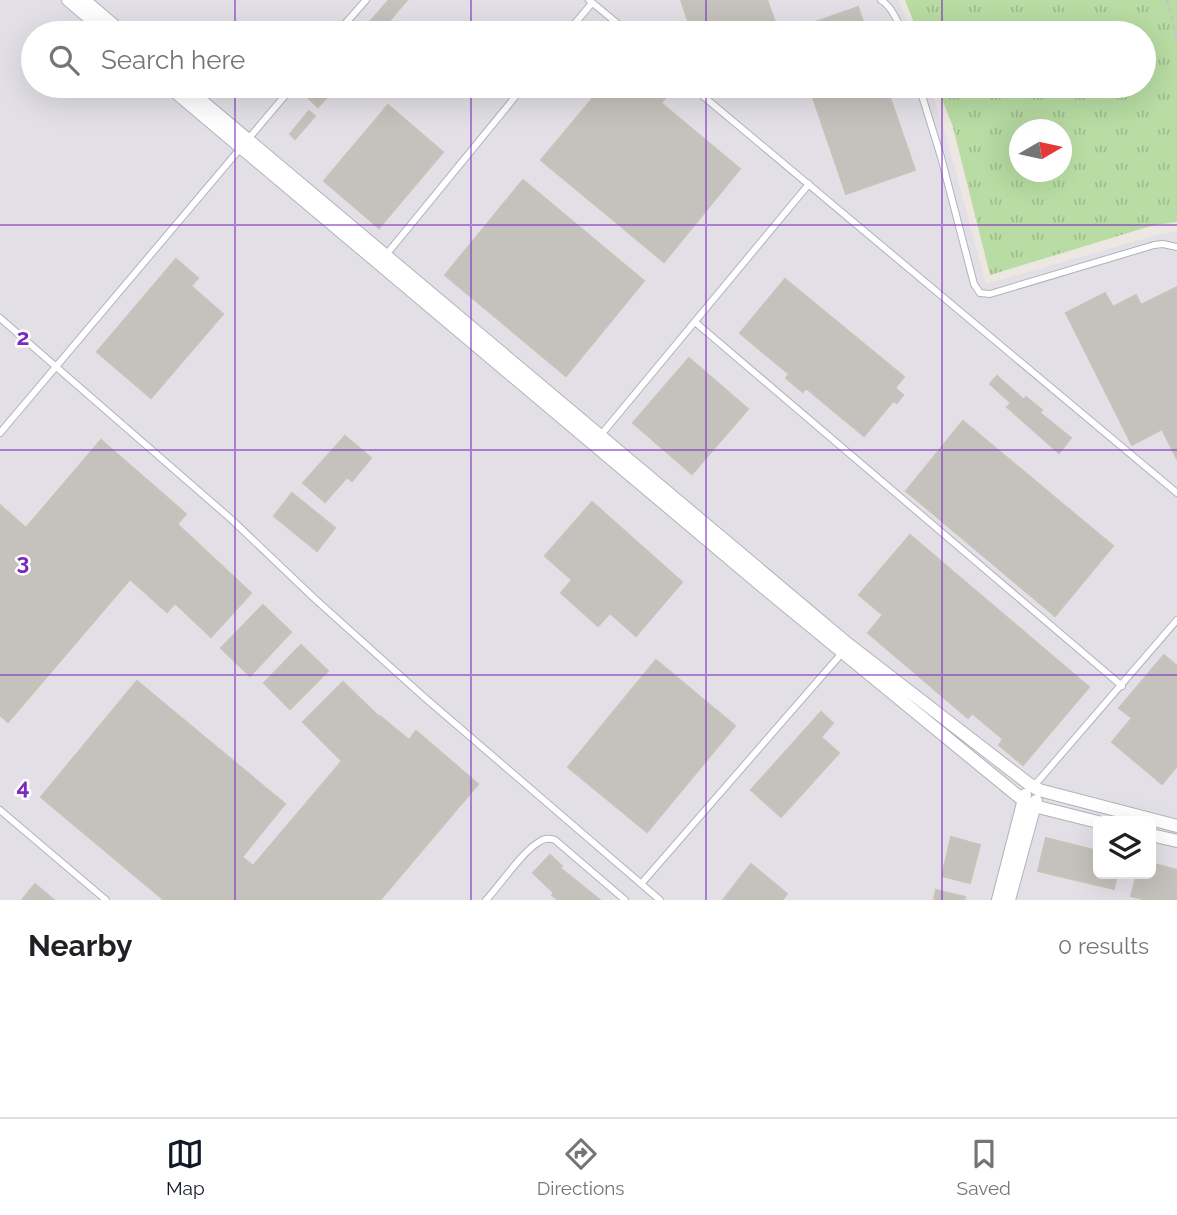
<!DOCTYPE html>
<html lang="en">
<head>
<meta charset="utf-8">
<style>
  body { margin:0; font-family:Raleway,sans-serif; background:#f2f2f2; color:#202124 }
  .controls { position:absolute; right:21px; bottom:21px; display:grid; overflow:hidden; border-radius:10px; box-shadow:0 7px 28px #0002 }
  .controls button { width:63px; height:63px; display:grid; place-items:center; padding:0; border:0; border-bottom:2px solid #e0e0e0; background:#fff; color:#202124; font:35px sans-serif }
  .compass { position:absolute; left:1009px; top:119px; width:63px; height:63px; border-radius:50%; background:#fff; box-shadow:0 7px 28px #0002; rotate:81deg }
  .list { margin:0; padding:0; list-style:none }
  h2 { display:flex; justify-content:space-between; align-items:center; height:91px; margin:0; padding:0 28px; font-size:30px }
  h2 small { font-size:23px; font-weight:400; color:#757577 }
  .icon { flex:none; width:38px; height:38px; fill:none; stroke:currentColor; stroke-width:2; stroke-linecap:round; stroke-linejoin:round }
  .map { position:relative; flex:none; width:1177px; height:900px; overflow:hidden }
  .search { position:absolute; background:#fff; box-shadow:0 7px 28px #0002; left:21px; right:21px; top:21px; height:77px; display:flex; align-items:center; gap:18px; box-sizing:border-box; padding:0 24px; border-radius:38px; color:#757577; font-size:26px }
  .sheet { height:217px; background:#fff }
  nav { display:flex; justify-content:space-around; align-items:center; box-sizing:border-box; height:98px; border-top:2px solid #e0e0e0; background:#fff; font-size:19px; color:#757577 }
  nav a { display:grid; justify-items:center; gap:4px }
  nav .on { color:#111827 }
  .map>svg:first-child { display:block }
  .industrial { fill:#e2e0e6; fill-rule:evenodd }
  .grass { fill:url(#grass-tufts); fill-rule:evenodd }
  .building { fill:#c5c1bc; stroke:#c8c3ba; stroke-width:2 }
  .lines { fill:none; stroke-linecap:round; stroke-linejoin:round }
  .service-casing { stroke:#b1b3bb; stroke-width:8 }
  .minor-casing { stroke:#b1b3bb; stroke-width:14 }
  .path { stroke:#c4c4c4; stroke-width:2; stroke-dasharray:5 3.5; stroke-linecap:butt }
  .service { stroke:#fff; stroke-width:6 }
  .minor { stroke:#fff; stroke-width:12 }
  .grid { fill:none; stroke:#7b2cbf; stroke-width:2; stroke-opacity:0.55 }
  .grid-label { font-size:23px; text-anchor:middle; font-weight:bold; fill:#7b2cbf; stroke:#fff; stroke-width:5; stroke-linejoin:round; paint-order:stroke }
</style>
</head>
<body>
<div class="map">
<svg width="1177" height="900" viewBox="0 0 1177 900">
  <defs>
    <pattern id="grass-tufts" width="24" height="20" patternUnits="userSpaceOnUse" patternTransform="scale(1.75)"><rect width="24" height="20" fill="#b8dca3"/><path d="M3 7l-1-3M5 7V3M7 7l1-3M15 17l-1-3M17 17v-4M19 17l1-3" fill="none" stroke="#9ebd8c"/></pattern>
  </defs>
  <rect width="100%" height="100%" fill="#ece7e1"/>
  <path class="industrial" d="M0,0H899L911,33H33V86H929L945,132L986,284L1157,235L1177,231V900H0ZM1098,821H1151V874H1098Z"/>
  <path class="grass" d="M905,0H1177V222L1154,225L990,275L953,127L937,86H1144V33H918ZM1020,130H1062V172H1020Z"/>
  <path class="building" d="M389,0H407L379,33H360Z
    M681,0H767L779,33H692Z
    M858,7L867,33H788L787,32Z
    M315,86H337L318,107L306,96Z
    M603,86H661L670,92L661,103L740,169L664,262L541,160Z
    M809,86H886L915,170L846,194Z
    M388,105L443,152L379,228L324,181Z
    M309,111L315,116L295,139L290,134Z
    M523,180L644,281L566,376L445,275Z
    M176,259L198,278L191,286L223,314L151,398L97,352Z
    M785,279L904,377L895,388L903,395L897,403L893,401L864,436L806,388L803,392L786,378L789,374L740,333Z
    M1177,287V459L1162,429L1132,445L1066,313L1105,293L1113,307L1136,295L1141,305Z
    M689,358L748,409L692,474L633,423Z
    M997,376L1024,400L1026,397L1042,410L1040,413L1071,438L1059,453L1007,407L1011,403L990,384Z
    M963,421L1113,546L1055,616L906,491Z
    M345,436L371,458L352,481L347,477L325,502L303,483Z
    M101,440L186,514L177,524L251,593L211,637L175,603L167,612L130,579L8,722L0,715V505L26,528Z
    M292,493L335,528L317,551L274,516Z
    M592,502L682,582L636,636L610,613L598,626L561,593L572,580L545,556Z
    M910,535L1089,687L1023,765L999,745L1003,739L972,713L968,718L868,633L883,615L859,595Z
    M263,605L291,632L250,676L221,648Z
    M301,645L328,671L290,709L264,683Z
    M1164,655L1177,666V766L1162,784L1112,742L1132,718L1119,708Z
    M656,660L735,726L647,832L568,767Z
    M137,681L285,804L242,857L253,866L342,761L303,722L343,682L379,717L380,716L409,740L416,731L478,784L380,900H164L41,797Z
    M821,712L833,723L821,737L839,753L781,817L751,790Z
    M951,837L980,845L970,883L942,876Z
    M1046,838L1098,851V874H1117L1114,889L1038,871Z
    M550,855L562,866L560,868L600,900H558L552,895L554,893L533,873Z
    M1151,863L1177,870V900H1146L1131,896L1137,874H1151Z
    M751,864L787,894L782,900H723Z
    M35,884L54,900H22Z
    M936,890L965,897L964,900H934Z"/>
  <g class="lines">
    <defs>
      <path id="service" d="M589,0L629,33
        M881,0C892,7 898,21 902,33
        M337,33L366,0
        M567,33L592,3
        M691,86L1177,493
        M919,86L941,157L974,284L980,293L990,294L1154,245L1163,244L1177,247
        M386,255L524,86
        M0,318L231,519L315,599L424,697L660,900
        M695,322L1122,686
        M0,433L293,86
        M600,436L809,184
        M1033,787L1177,620
        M0,810L106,900
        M641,884L842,653
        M486,900C500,885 523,851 539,842C544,838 549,838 555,840L625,900"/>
      <path id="minor" d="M68,0L107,33
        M84,0L123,33
        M168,86L774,596L1024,801L1034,806L1098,822
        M184,86L848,644L1029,784L1039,790L1177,826
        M1151,835L1177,841
        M998,900L1025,795
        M1009,900L1036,801"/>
    </defs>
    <use href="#service" class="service-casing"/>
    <use href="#minor" class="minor-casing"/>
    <path class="path" d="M1167,0L1177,40"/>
    <use href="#service" class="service"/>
    <use href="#minor" class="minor"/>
  </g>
  <path class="grid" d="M235,0V33M471,0V33M706,0V33M942,0V33M235,86V900M471,86V900M706,86V900M942,86V900M0,225H1177M0,450H1177M0,675H1177"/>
  <g class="grid-label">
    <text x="23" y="345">2</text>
    <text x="23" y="570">3</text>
    <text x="23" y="795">4</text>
  </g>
</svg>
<div class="controls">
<button><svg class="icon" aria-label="layers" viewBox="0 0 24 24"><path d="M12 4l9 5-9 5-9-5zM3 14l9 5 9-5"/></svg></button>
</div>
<svg class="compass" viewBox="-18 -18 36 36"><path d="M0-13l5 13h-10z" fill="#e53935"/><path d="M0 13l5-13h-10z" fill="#757577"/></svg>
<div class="search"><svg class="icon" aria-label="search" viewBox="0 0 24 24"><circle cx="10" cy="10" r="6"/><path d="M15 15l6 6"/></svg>Search here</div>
</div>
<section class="sheet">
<h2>Nearby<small>0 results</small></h2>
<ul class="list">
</ul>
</section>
<nav>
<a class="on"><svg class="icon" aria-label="map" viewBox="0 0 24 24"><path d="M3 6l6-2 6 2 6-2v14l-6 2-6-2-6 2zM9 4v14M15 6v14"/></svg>Map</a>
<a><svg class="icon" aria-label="directions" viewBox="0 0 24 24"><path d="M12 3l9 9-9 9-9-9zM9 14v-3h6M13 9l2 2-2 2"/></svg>Directions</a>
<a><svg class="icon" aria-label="saved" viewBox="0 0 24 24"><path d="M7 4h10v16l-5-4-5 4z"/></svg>Saved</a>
</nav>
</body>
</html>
